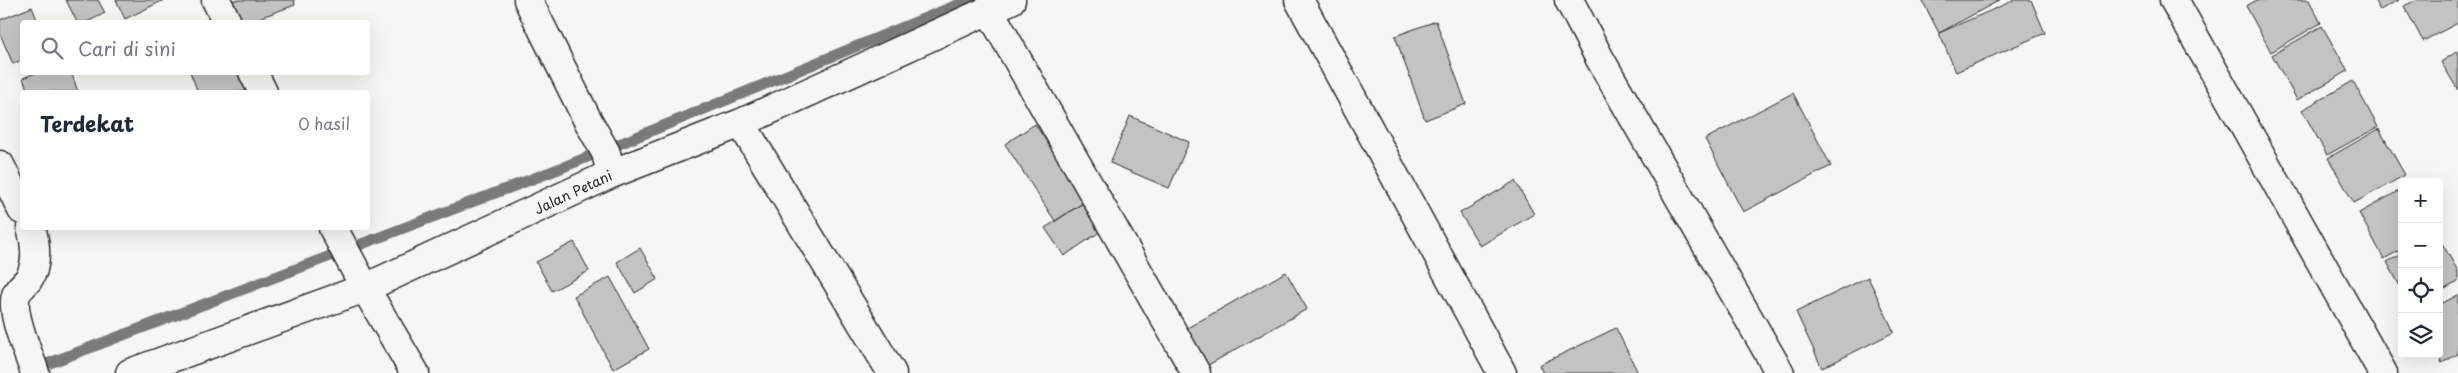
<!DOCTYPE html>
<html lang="id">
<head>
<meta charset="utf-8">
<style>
  body { margin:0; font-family:"Playpen Sans",sans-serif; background:#f6f6f7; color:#1f2937 }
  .controls { position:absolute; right:15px; bottom:15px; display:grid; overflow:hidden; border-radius:5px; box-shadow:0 5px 20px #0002 }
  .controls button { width:45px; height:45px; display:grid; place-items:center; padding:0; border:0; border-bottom:1px solid #e0e1e3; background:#fff; color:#1f2937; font:25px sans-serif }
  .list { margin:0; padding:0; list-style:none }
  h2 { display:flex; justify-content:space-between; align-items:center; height:65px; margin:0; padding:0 20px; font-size:21px }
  h2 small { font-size:16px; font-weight:400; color:#747a83 }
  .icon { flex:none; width:28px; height:28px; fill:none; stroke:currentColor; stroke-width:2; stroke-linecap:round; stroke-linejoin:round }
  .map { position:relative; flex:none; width:2458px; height:373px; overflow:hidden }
  .search { position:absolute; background:#fff; box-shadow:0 5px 20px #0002; left:20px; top:20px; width:350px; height:55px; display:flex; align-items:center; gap:12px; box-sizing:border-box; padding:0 18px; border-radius:5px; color:#747a83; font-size:19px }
  .panel { position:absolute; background:#fff; box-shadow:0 5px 20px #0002; left:20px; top:90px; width:350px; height:140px; border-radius:5px }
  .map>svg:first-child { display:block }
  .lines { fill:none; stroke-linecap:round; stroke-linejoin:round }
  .stream { stroke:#7a7a78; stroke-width:11 }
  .building { fill:#c3c3c0; stroke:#2b2b2b }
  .minor-casing { stroke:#2b2b2b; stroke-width:31 }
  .minor { stroke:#f6f6f2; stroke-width:28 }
  .labels { text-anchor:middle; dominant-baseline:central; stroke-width:4.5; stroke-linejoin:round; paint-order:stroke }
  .street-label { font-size:14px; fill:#2b2b2b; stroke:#f6f6f2 }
</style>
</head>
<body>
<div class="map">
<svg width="2458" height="373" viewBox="0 0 2458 373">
  <rect width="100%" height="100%" fill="#f6f6f2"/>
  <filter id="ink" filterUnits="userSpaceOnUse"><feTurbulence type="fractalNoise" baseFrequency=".02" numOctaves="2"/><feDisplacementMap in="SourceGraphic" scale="10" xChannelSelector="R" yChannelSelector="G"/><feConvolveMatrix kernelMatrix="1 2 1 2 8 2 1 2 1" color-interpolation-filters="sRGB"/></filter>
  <g filter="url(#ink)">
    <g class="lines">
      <path class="stream" d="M34,369L561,168L969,0"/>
    </g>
    <path class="building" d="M66,0H98L105,13L87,22H77Z
      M116,0H164L125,19Z
      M226,0H294L295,5L248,22H234Z
      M1922,0H2000L1939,33Z
      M2015,0H2031L2045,33L1956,72L1939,33Z
      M2257,0H2309L2321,23L2271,52L2246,6Z
      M2374,0H2399L2380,10Z
      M2416,0H2458V23L2423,41L2404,6Z
      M32,7L38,22H22V60L13,64L0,34V20Z
      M1436,21L1466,104L1425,120L1395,36Z
      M2322,26L2348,71L2297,100L2272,55Z
      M2458,51V90L2441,62Z
      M38,72H71L78,92H28L23,78Z
      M190,72H247L255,92H198Z
      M2353,81L2378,127L2327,155L2302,110Z
      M1793,93L1831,166L1743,212L1705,139Z
      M1130,116L1189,142L1169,188L1110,163Z
      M1035,124L1086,201L1055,221L1005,144Z
      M2379,129L2405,175L2354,203L2328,158Z
      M1515,181L1534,214L1480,246L1460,213Z
      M2402,189V249L2384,259L2359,213Z
      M1086,201L1104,229L1064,256L1045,228Z
      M2439,238L2458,271V282L2439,292Z
      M574,242L589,271L552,291L536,262Z
      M640,248L658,279L635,293L617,262Z
      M2402,254V290L2387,262Z
      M1286,272L1307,309L1203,368L1182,331Z
      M610,277L649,349L613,369L574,296Z
      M1868,277L1894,332L1822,368L1796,312Z
      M2458,295V354L2442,363L2437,354H2439V305Z
      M1616,328L1638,373H1543L1539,365Z"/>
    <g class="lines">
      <defs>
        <path id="minor" d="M216,0L227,22
          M528,0L586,117L606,153L611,174
          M1299,0L1502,373
          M1569,0L1600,59L1780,373
          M2174,0L2383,373
          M989,10L1196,373
          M253,72L263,92
          M741,123L892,373
          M0,165L22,210
          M31,228C36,243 38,266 28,280C24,285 18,289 16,295C10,314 29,354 35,373
          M333,228L365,288L415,373
          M130,373L365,288L611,174L741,123L1011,0"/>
      </defs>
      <use href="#minor" class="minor-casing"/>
      <use href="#minor" class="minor"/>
    </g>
  </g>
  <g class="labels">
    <g class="street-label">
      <text transform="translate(573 192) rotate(-25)">Jalan Petani</text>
    </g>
  </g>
</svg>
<div class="controls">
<button>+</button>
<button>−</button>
<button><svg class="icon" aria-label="locate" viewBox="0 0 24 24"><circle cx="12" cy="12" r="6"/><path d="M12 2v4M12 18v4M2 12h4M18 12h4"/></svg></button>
<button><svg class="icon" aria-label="layers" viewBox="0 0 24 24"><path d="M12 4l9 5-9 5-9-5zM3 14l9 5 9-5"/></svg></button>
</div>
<div class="search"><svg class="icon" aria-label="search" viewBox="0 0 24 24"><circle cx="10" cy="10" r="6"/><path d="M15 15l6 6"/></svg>Cari di sini</div>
<section class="panel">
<h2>Terdekat<small>0 hasil</small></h2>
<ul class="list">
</ul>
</section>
</div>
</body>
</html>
